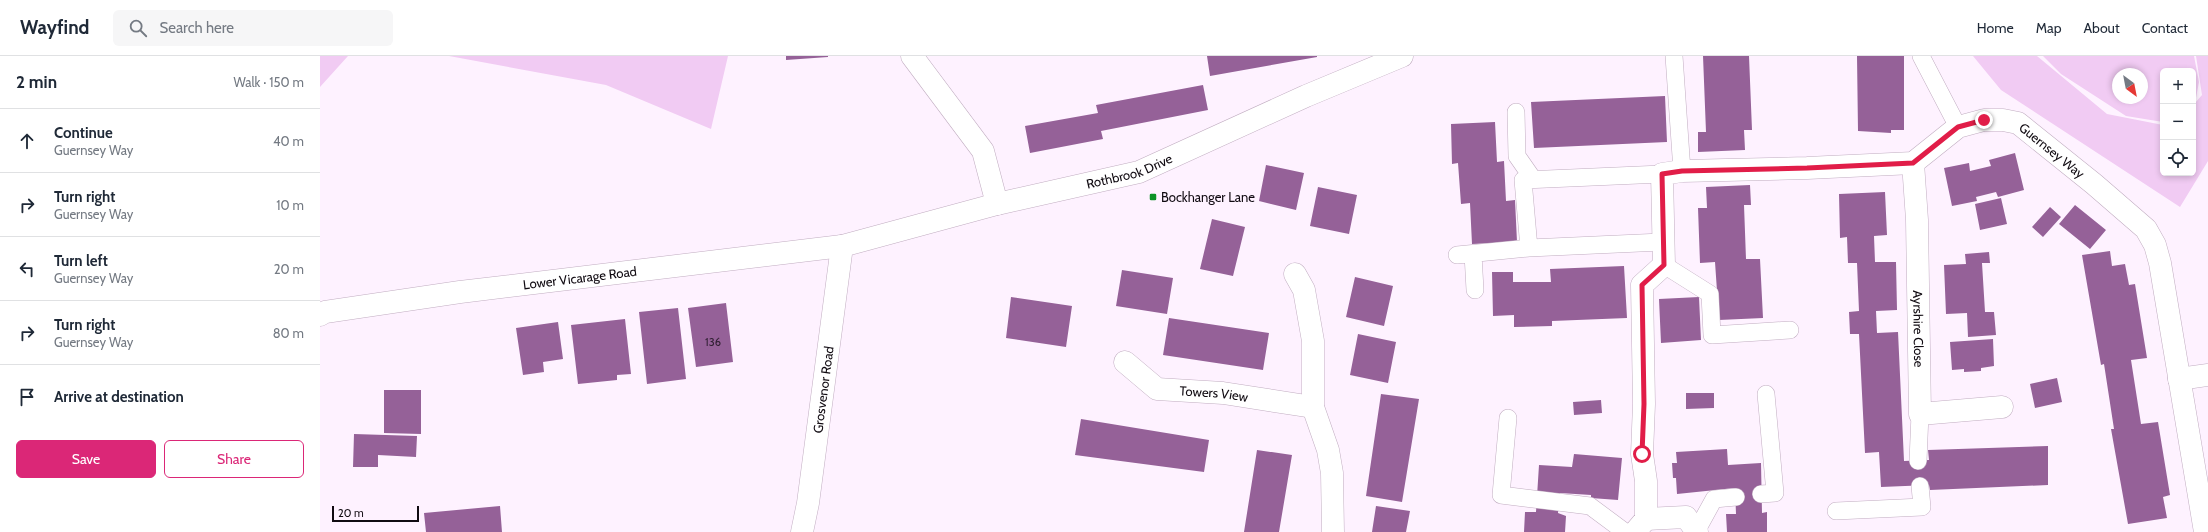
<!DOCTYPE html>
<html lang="en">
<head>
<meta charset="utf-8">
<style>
  body { margin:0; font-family:Cabin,sans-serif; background:#f6f6f7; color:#1f2937 }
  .controls { position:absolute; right:12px; top:12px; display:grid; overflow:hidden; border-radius:6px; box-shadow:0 2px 6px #0003 }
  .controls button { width:36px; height:36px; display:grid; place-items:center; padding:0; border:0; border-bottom:1px solid #e0e1e3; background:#fff; color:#1f2937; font:20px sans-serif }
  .compass { position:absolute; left:1792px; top:12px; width:36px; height:36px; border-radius:50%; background:#fff; box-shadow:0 2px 6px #0003; rotate:148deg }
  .scale { position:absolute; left:12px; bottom:10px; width:87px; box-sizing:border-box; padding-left:4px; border:2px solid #100a11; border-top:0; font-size:11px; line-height:14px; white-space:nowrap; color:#100a11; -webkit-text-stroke:3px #fef2ff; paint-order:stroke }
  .stop { position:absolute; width:12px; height:12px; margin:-9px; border:3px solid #e11d48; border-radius:50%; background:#fff }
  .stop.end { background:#e11d48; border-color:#fff; box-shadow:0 1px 4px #0008 }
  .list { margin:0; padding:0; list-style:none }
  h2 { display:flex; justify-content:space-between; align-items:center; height:52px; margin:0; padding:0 16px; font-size:17px }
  h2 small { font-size:13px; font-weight:400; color:#747a83 }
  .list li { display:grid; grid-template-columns:26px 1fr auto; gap:12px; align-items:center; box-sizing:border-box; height:64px; padding:0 16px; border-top:1px solid #e0e1e3 }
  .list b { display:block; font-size:15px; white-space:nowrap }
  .list p { margin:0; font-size:13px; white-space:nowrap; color:#747a83 }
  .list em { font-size:13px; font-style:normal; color:#747a83 }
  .actions { display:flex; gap:8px; padding:12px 16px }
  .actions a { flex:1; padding:9px 0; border:1px solid #db2777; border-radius:6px; text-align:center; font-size:14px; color:#db2777 }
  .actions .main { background:#db2777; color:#fff }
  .icon { flex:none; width:22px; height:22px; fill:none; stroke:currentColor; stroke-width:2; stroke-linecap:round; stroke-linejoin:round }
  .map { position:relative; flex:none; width:1888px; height:476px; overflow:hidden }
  header { display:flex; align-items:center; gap:24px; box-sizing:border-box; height:56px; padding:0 20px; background:#fff; border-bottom:1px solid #e0e1e3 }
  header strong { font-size:19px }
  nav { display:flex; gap:22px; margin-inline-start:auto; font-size:14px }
  .search { width:280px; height:36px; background:#f6f6f7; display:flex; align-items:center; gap:10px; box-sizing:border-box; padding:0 14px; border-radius:6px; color:#747a83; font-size:15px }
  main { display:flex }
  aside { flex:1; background:#fff }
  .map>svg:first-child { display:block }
  .green { fill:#f1cbf3; fill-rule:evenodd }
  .building { fill:#956198 }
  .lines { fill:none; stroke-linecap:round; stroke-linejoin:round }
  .lane-casing { stroke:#c1adc1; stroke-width:18 }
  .street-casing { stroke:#c1adc1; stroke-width:23 }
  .lane { stroke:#fff; stroke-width:17 }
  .street { stroke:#fff; stroke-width:22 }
  .route { stroke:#e11d48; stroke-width:5 }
  .poi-dot { fill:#0c9326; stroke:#fef2ff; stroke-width:1.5 }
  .labels { text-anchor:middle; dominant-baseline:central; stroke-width:3; stroke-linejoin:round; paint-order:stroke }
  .number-label { font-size:11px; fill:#312033 }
  .street-label { font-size:13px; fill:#100a11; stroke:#fef2ff }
  .poi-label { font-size:13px; fill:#100a11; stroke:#fef2ff; text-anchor:start }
</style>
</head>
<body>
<header>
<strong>Wayfind</strong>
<div class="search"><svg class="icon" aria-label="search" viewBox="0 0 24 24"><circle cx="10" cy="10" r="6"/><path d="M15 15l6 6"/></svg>Search here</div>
<nav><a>Home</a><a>Map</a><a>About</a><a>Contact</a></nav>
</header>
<main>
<aside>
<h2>2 min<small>Walk · 150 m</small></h2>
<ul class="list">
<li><svg class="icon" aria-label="ahead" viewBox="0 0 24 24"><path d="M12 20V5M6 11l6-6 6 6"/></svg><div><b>Continue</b><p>Guernsey Way</p></div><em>40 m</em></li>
<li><svg class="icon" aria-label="right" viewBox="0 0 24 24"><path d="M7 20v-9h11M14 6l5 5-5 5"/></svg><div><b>Turn right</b><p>Guernsey Way</p></div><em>10 m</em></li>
<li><svg class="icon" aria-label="left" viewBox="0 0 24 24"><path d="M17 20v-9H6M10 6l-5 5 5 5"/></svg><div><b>Turn left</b><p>Guernsey Way</p></div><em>20 m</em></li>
<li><svg class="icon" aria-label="right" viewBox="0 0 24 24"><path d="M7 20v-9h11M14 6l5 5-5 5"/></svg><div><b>Turn right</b><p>Guernsey Way</p></div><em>80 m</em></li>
<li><svg class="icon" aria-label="arrive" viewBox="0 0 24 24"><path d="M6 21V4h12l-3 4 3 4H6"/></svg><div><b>Arrive at destination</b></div></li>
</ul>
<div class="actions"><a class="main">Save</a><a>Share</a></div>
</aside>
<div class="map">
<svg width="1888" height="476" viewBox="0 0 1888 476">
  <rect width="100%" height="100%" fill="#fef2ff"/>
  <path class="green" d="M0,0H28L0,31Z
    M129,0H408L391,73L286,29Z
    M1653,0H1717L1787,58L1843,69V117H1873V15H1843V66L1806,60L1741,18L1723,0H1874L1879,26L1875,47L1882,39L1876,0H1888V105L1860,151L1681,34ZM1798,18H1822V42H1798Z"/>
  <path class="building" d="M466,0H508V1L466,4Z
    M887,0H997V1L890,20Z
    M1383,0H1429L1432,74H1424L1425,94L1378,96V76H1386Z
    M1537,0H1584V74H1571V77L1538,75Z
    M883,29L888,54L781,75L783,83L710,97L705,70L778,57L776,49Z
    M1345,40L1347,86L1214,92L1211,46Z
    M1175,66L1177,106L1184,105L1186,145L1195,144L1197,186L1152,188L1150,147L1141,148L1138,107L1132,108L1131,68Z
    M1695,97L1704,134L1678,141L1676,136L1656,141L1657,145L1632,150L1624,112L1649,107L1650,115L1671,110L1669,104Z
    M946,109L984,117L976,154L939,145Z
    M1430,129L1431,149H1424L1426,203H1440L1443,262L1399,264L1395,206L1380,207L1378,152H1387L1386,131Z
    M998,131L1037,139L1029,178L990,170Z
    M1565,136L1567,179L1554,180L1555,206H1576L1577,254L1556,255L1557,277L1578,276L1584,405L1609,404L1608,394L1728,390V429L1610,434L1609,429L1561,431L1559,396L1545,397L1539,278H1530L1529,256L1539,255L1537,207H1528L1527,181L1520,182L1519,138Z
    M1681,142L1687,168L1660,174L1655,148Z
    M1755,149L1786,174L1770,193L1739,168Z
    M1730,151L1741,161L1723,181L1712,171Z
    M892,163L925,171L913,220L880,213Z
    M1790,195L1792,210L1805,208L1809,229L1815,228L1827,302L1811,304L1821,368L1838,366L1850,439L1843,441L1847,462L1808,468L1791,373H1794L1784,308L1781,309L1762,199Z
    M1669,196L1670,207H1662L1665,256H1674L1676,279L1648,281L1647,257L1626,258L1624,209L1646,208L1645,198Z
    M1304,210L1307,262L1232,265V270L1194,271V259L1173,260L1172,216H1193V226H1231L1230,213Z
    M802,214L853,222L847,258L796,250Z
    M1035,221L1073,230L1064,270L1026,261Z
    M691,241L752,250L746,291L686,282Z
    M1379,241L1381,284L1341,287L1339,243Z
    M406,247L413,306L376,311L368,252Z
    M358,252L366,323L327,328L319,256Z
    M849,262L949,277L943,314L843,299Z
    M305,263L311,318L297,319V324L258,328L251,269Z
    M238,266L243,303L223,306L224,316L203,319L196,272Z
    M1038,278L1076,286L1068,327L1030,319Z
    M1673,283L1674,310L1661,312V315L1644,316V313L1632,314L1630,286Z
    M1737,322L1742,346L1715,352L1710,328Z
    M64,334H101V378L64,377Z
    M1366,337H1394V352L1366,353Z
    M1061,338L1099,343L1082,446L1046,440Z
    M1281,344L1282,357L1254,359L1253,346Z
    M761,363L889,384L884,416L755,399Z
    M34,378L97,380L96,401L58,399V411H33Z
    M1407,393L1408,409L1441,407L1442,457L1447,456V476H1407L1406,458H1416L1415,432L1357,438L1356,422H1353L1352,407H1357L1356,396Z
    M937,394L972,399L959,476H924Z
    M1254,398L1302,402L1298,444L1271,442V439L1240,437L1238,457L1246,460L1245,476H1204L1205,456H1216L1219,409L1252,411Z
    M180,450L182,476H106L104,457Z
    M1056,450L1090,455L1086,476H1052Z"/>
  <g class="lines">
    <defs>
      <path id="lane" d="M1354,0L1362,115
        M1601,0L1638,71
        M1196,56L1197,100L1213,123
        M1342,118L1203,124L1209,192L1342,186
        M1153,198L1155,234
        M1137,199L1209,192
        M1344,209L1390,238L1392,279L1470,274
        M1188,362L1181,439L1270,450L1305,476
        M1598,405L1600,358
        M1441,438L1455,437L1446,338
        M1516,455L1602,451L1600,430
        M1377,474L1394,443L1416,441"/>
      <g id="street">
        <path d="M592,0L663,95L677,148"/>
        <path id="s1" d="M1593,107L1597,164L1600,358L1682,351"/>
        <path d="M975,218L984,234L993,285V351L1008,394L1012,417L1013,476"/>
        <path id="s2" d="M0,259L5,256L140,236L522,190L677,148L819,116L986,40L1082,0"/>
        <path id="s3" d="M805,306L837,333L903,337L993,351"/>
        <path d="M1859,323L1888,319"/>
        <path d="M1326,463L1366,461L1377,476"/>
        <path id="s4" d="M482,476L488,447L522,190"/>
        <path id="s5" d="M1315,476L1326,463V425L1322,398L1324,348L1322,229L1344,209L1342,118L1362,115L1487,112L1593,107L1638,71L1664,64H1683L1698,67L1774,128L1826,173L1835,189L1840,207L1885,476"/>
      </g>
    </defs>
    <use href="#lane" class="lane-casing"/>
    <use href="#street" class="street-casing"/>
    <use href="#lane" class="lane"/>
    <use href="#street" class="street"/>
  </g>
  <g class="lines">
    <path class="route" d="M1322,398L1324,348L1322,229L1344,209L1342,118L1362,115L1487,112L1593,107L1638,71L1664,64"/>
  </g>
  <rect class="poi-dot" x="829" y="137" width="8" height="8" rx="2"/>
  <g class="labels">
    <g class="number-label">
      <text x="393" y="286">136</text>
    </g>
    <g class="street-label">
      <text stroke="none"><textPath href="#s5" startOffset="786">Guernsey Way</textPath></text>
      <text stroke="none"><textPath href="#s2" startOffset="824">Rothbrook Drive</textPath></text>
      <text stroke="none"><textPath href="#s2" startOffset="263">Lower Vicarage Road</textPath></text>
      <text stroke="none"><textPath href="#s1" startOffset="166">Ayrshire Close</textPath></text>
      <text stroke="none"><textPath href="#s4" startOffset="144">Grosvenor Road</textPath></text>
      <text stroke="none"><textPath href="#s3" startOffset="99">Towers View</textPath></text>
    </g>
    <g class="poi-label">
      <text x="841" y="141">Bockhanger Lane</text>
    </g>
  </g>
</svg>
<div class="controls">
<button>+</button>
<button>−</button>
<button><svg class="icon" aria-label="locate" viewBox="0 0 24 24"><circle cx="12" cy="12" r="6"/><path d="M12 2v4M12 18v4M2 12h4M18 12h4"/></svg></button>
</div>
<svg class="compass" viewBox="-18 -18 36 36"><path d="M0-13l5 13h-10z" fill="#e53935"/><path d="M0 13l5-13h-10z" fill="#747a83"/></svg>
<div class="scale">20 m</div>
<div class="stop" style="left:1322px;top:398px"></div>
<div class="stop end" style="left:1664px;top:64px"></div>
</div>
</main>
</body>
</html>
